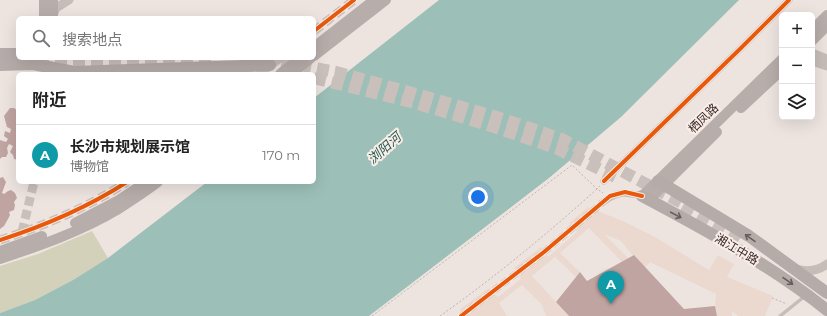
<!DOCTYPE html>
<html lang="zh">
<head>
<meta charset="utf-8">
<style>
  body { margin:0; font-family:Montserrat,"Noto Sans SC",sans-serif; background:#f6f6f6; color:#222 }
  .controls { position:absolute; right:12px; top:12px; display:grid; overflow:hidden; border-radius:6px; box-shadow:0 4px 16px #0002 }
  .controls button { width:36px; height:36px; display:grid; place-items:center; padding:0; border:0; border-bottom:1px solid #e0e0e0; background:#fff; color:#222; font:20px sans-serif }
  .you { position:absolute; left:478px; top:197px; width:14px; height:14px; margin:-10px; border:3px solid #fff; border-radius:50%; background:#1a73e8; box-shadow:0 0 0 6px #1a73e833 }
  .badge { display:grid; place-items:center; width:26px; height:26px; border-radius:50%; background:#0f766e; color:#fff; font-size:13px; font-weight:700 }
  .pin { position:absolute; translate:-50% -33px; filter:drop-shadow(0 1px 2px #0008) }
  .pin::after { content:''; position:absolute; top:21px; width:14px; height:12px; background:inherit; clip-path:polygon(0 0,100% 0,50% 100%) }
  .list { margin:0; padding:0; list-style:none }
  h2 { display:flex; justify-content:space-between; align-items:center; height:52px; margin:0; padding:0 16px; font-size:17px }
  h2 small { font-size:13px; font-weight:400; color:#767676 }
  .list li { display:grid; grid-template-columns:26px 1fr auto; gap:12px; align-items:center; box-sizing:border-box; height:60px; padding:0 16px; border-top:1px solid #e0e0e0 }
  .list b { display:block; font-size:15px; white-space:nowrap }
  .list p { margin:0; font-size:13px; white-space:nowrap; color:#767676 }
  .list em { font-size:13px; font-style:normal; color:#767676 }
  .icon { flex:none; width:22px; height:22px; fill:none; stroke:currentColor; stroke-width:2; stroke-linecap:round; stroke-linejoin:round }
  .map { position:relative; flex:none; width:827px; height:316px; overflow:hidden }
  .search { position:absolute; background:#fff; box-shadow:0 4px 16px #0002; left:16px; top:16px; width:300px; height:44px; display:flex; align-items:center; gap:10px; box-sizing:border-box; padding:0 14px; border-radius:6px; color:#767676; font-size:15px }
  .panel { position:absolute; background:#fff; box-shadow:0 4px 16px #0002; left:16px; top:72px; width:300px; height:112px; border-radius:6px }
  .map>svg:first-child { display:block }
  .green { fill:#d3d1ba }
  .plaza { fill:#ebd9d0 }
  .water { fill:#9cbfb7 }
  .building { fill:#c0a4a2 }
  .lines { fill:none; stroke-linecap:round; stroke-linejoin:round }
  .minor-tunnel { stroke:#c9bfbb; stroke-width:7; stroke-dasharray:7 3.5; stroke-linecap:butt }
  .tertiary-tunnel { stroke:#c9bfbb; stroke-width:9; stroke-dasharray:9 4.5; stroke-linecap:butt }
  .primary-tunnel { stroke:#c9bfbb; stroke-width:12; stroke-dasharray:12 6; stroke-linecap:butt }
  .path { stroke:#beb5b2; stroke-width:1; stroke-dasharray:2 2; stroke-linecap:butt }
  .service { stroke:#c6bdb9; stroke-width:3.5 }
  .minor { stroke:#c6bdb9; stroke-width:7 }
  .tertiary { stroke:#c6bdb9; stroke-width:9 }
  .secondary { stroke:#b7adaa; stroke-width:10 }
  .primary { stroke:#b5aba9; stroke-width:12 }
  .cycleway-casing { stroke:#faede8; stroke-width:6 }
  .cycleway { stroke:#e8590c; stroke-width:4 }
  .oneway { stroke:#695d5c }
  .labels { text-anchor:middle; dominant-baseline:central; stroke-width:4; stroke-linejoin:round; paint-order:stroke }
  .street-label { font-size:12px; fill:#372928; stroke:#faede8 }
  .water-label { font-size:13px; font-style:italic; fill:#1d584f; stroke:#faede8 }
</style>
</head>
<body>
<div class="map">
<svg width="827" height="316" viewBox="0 0 827 316">
  <rect width="100%" height="100%" fill="#ede4e0"/>
  <path class="green" d="M92,231L108,258L73,280L35,300L0,313V266L38,254Z"/>
  <path class="plaza" d="M588,207L623,221L655,237L709,270L718,255L734,264L727,277L773,296L765,316H738L732,311V316H717L715,306L716,294L650,262L645,267L634,255L633,256L621,241L604,234L628,258L622,262L589,228L560,253L580,272L576,277L555,257L532,276L569,316H546L542,305L522,285L499,303L507,316H465L460,309L489,288L498,297L521,279L514,268L541,247L548,257L577,232L569,223Z"/>
  <path class="water" d="M439,0H739L621,117L549,178L369,316H0V313L35,300L73,280L108,258L207,182H314V98Z"/>
  <path class="building" d="M10,108H14L18,111V160L14,159L13,155L10,152L13,146L9,144L7,148L8,153L6,157H2L0,159V140L6,142L8,139L4,136L5,131L10,133L11,129L7,127L4,116Z
    M3,177L6,182L2,193L4,194L8,191L11,190L15,193L17,198L14,202L15,205L14,210L9,212L10,215L8,219L4,226L0,229V178Z
    M634,255L684,309L715,306L717,316H569L556,302L580,272L587,281Z"/>
  <g class="lines">
    <path class="minor-tunnel" d="M461,316L544,252L602,203"/>
    <path class="tertiary-tunnel" d="M314,31L354,0
      M22,232L34,182
      M0,240C44,226 88,207 127,182"/>
    <path class="primary-tunnel" d="M264,58L336,72L409,92L497,117L562,139L693,209
      M37,62L170,60L211,63
      M314,78L415,103L494,127L558,149L620,179
      M681,209L738,242"/>
    <path class="path" d="M772,298L787,304
      M372,316L572,165L597,189L600,186
      M440,316C495,277 547,234 597,189L603,193"/>
    <path class="service" d="M780,316L805,296"/>
    <path class="minor" d="M604,181L741,48L789,0
      M602,203C617,191 624,192 642,196"/>
    <path class="tertiary" d="M53,15L56,8L69,0
      M812,53L827,59
      M812,61L827,66
      M249,74V58
      M259,74L280,58
      M796,269C807,272 818,271 827,264"/>
    <path class="secondary" d="M44,0V18
      M53,0V18
      M812,30L827,15
      M812,41L827,26
      M314,47L374,0
      M314,56L386,0
      M280,74L300,58
      M291,74L311,58
      M741,108L782,70
      M642,196L782,59
      M649,200L717,132
      M75,223L119,200L146,182
      M0,251L42,236
      M0,259C39,246 82,231 117,210C131,201 145,192 158,182"/>
    <path class="primary" d="M0,54H18
      M0,65L33,64L74,72L270,65
      M658,181L749,236L827,293
      M642,196C706,230 770,265 827,310"/>
    <defs>
      <path id="cycleway" d="M314,31L354,0
        M604,181L741,48L789,0
        M0,240C44,226 88,207 127,182
        M461,316L544,252L610,196L625,192L642,196"/>
    </defs>
    <use href="#cycleway" class="cycleway-casing"/>
    <use href="#cycleway" class="cycleway"/>
  </g>
  <defs><path id="oneway-shaft" d="M-6 0H5M1.5-3L5.5 0L1.5 3" fill="none" stroke-width="1.6" stroke-linecap="round" stroke-linejoin="round"/></defs>
  <g class="oneway">
    <use href="#oneway-shaft" transform="translate(676 215) rotate(28)"/>
    <use href="#oneway-shaft" transform="translate(750 238) rotate(-145)"/>
    <use href="#oneway-shaft" transform="translate(788 281) rotate(35)"/>
  </g>
  <g class="labels">
    <g class="street-label">
      <text transform="translate(703 118) rotate(-44)">栖凤路</text>
      <text transform="translate(737 249) rotate(31)">湘江中路</text>
    </g>
    <g class="water-label">
      <text transform="translate(384 148) rotate(-42)">浏阳河</text>
    </g>
  </g>
</svg>
<div class="controls">
<button>+</button>
<button>−</button>
<button><svg class="icon" aria-label="layers" viewBox="0 0 24 24"><path d="M12 4l9 5-9 5-9-5zM3 14l9 5 9-5"/></svg></button>
</div>
<div class="you"></div>
<div class="pin badge" style="left:611px;top:304px;background:#0f9aa8">A</div>
<div class="search"><svg class="icon" aria-label="search" viewBox="0 0 24 24"><circle cx="10" cy="10" r="6"/><path d="M15 15l6 6"/></svg>搜索地点</div>
<section class="panel">
<h2>附近<small></small></h2>
<ul class="list">
<li><span class="badge" style="background:#0f9aa8">A</span><div><b>长沙市规划展示馆</b><p>博物馆</p></div><em>170 m</em></li>
</ul>
</section>
</div>
</body>
</html>
